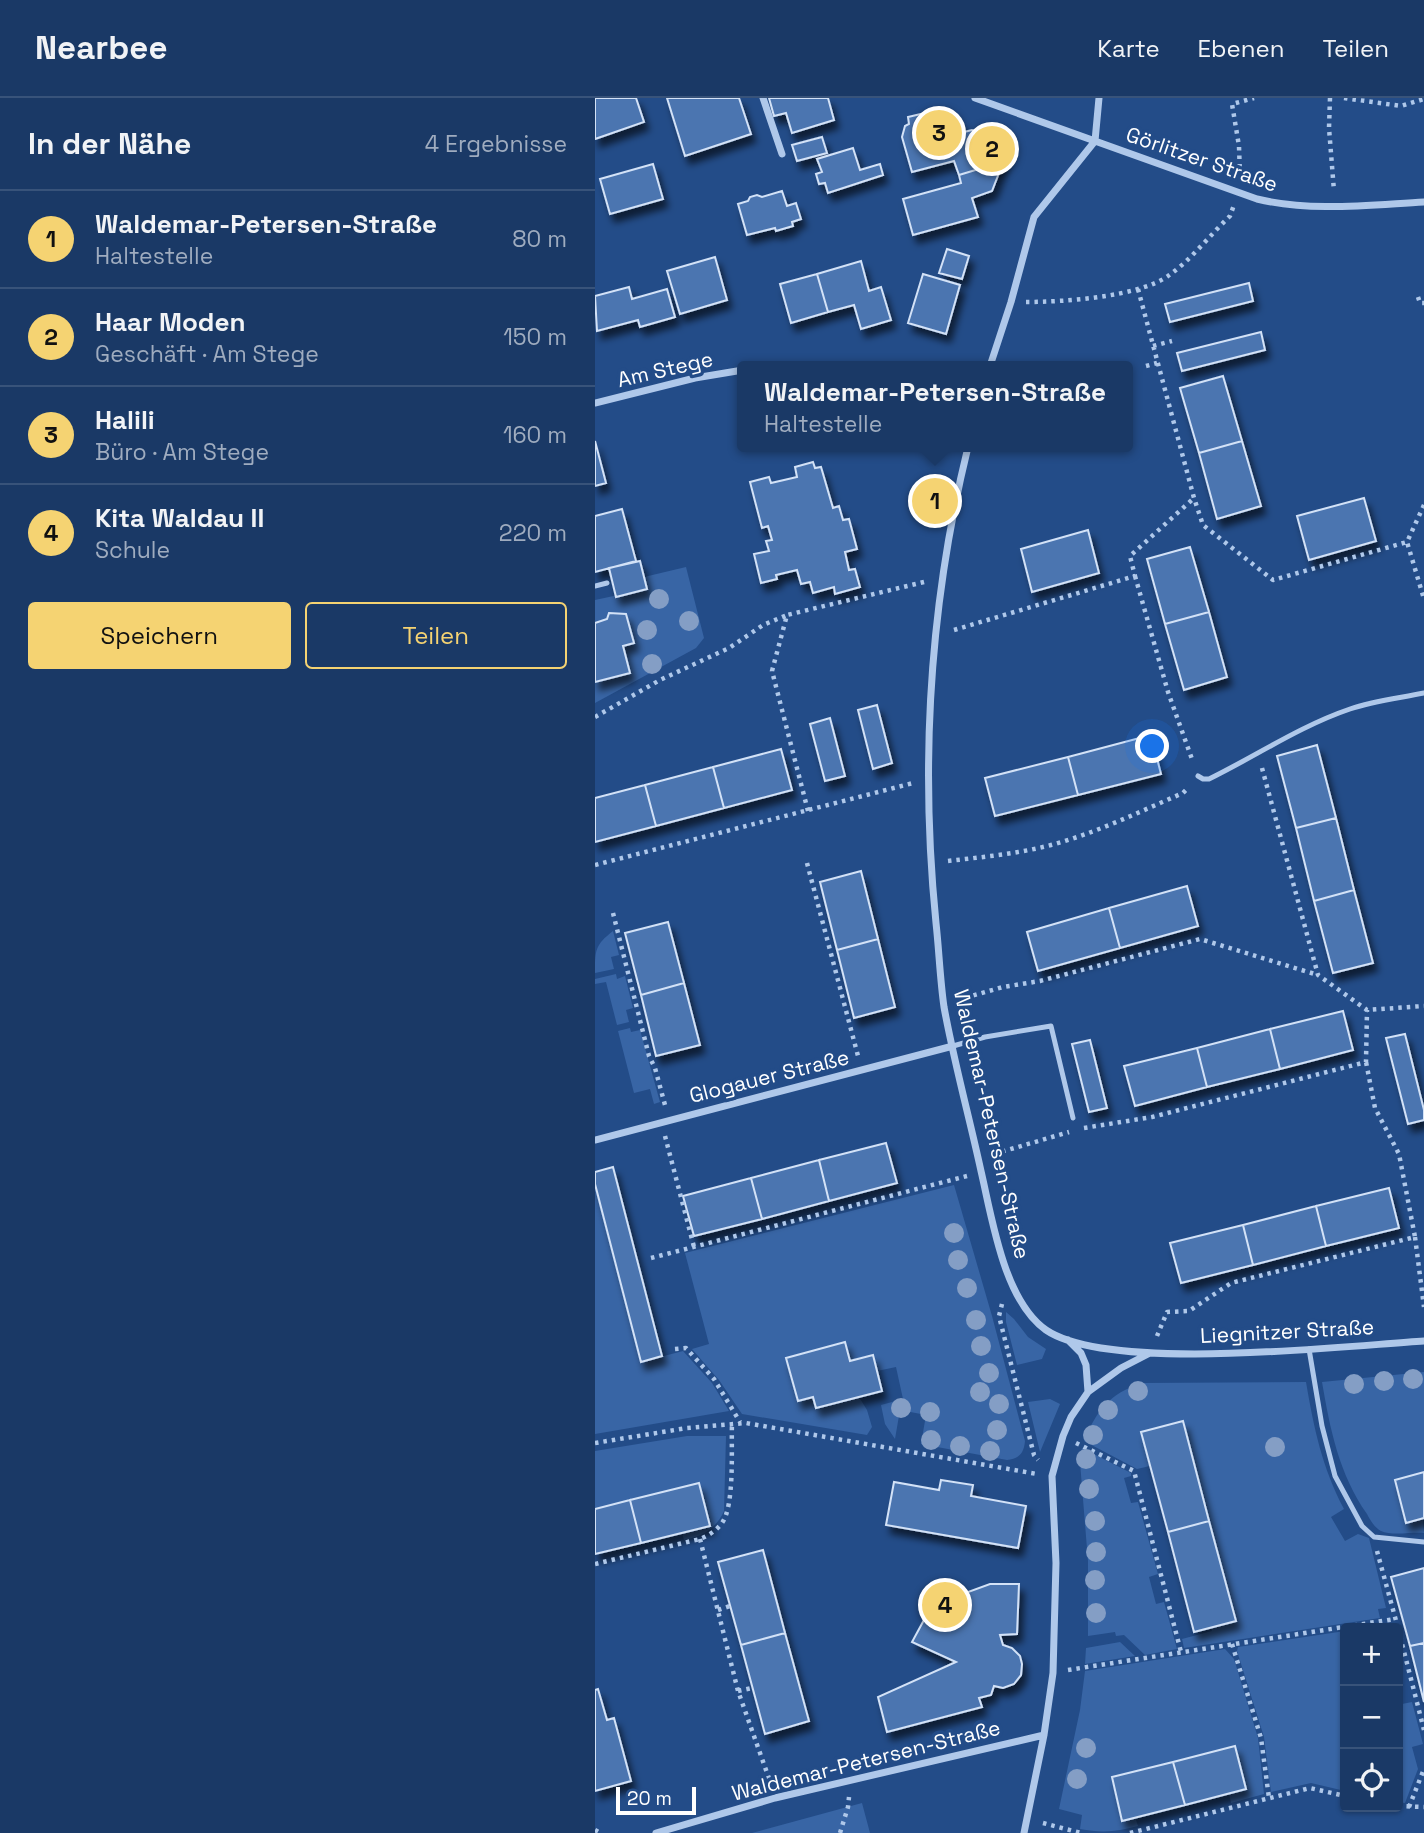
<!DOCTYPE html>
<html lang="de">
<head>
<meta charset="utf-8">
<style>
  body { margin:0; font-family:"Space Grotesk",sans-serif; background:#23406c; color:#f1f3f6 }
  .controls { position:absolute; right:21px; bottom:21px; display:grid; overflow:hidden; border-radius:7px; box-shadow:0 2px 5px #0004 }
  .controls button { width:63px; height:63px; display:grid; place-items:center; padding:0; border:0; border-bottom:2px solid #38537a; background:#1a3966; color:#f1f3f6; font:35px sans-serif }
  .scale { position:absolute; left:21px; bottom:18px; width:80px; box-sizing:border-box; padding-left:7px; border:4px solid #fff; border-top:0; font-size:19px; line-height:24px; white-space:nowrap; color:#fff; -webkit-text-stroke:5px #234c88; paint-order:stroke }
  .you { position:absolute; left:558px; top:649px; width:24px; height:24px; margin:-18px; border:5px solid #fff; border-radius:50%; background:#1a73e8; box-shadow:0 0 0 10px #1a73e833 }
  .badge { display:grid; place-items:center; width:46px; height:46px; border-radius:50%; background:#f5d372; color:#111; font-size:23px; font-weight:700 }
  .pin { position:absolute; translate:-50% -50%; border:4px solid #fff; box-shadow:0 2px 7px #0006 }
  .popup { position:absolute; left:142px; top:263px; width:396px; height:91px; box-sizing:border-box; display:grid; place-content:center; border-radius:7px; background:#1a3966; filter:drop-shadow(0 2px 5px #0005); font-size:23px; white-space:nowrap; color:#9facbf }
  .popup b { font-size:26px; color:#f1f3f6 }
  .popup::after { content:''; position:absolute; left:50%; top:100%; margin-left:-14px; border:14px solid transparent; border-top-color:#1a3966 }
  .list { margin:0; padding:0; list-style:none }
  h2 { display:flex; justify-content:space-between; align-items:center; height:91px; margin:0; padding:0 28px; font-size:30px }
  h2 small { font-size:23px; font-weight:400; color:#9facbf }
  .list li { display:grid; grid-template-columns:46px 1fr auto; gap:21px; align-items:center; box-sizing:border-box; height:98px; padding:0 28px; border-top:2px solid #38537a }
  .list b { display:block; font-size:26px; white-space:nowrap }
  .list p { margin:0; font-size:23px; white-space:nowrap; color:#9facbf }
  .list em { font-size:23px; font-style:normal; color:#9facbf }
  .actions { display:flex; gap:14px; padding:21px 28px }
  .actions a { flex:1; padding:16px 0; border:2px solid #f5d372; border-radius:7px; text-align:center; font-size:24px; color:#f5d372 }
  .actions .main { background:#f5d372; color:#111 }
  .icon { flex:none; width:38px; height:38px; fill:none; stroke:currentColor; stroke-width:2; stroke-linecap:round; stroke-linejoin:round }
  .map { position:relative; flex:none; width:829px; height:1735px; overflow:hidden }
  header { display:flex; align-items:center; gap:42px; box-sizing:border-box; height:98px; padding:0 35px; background:#1a3966; border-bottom:2px solid #38537a }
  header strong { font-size:33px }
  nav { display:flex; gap:38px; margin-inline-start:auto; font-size:24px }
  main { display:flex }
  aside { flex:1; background:#1a3966 }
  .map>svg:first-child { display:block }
  .green { fill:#3865a5 }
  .building { fill:#4b75b0; stroke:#d3e2f7; stroke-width:2; filter:url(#shadow) }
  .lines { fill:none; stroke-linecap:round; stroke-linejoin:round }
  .path { stroke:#afc8ea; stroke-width:4.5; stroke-dasharray:3.5 5; stroke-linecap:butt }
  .service { stroke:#afc8ea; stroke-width:5 }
  .minor { stroke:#afc8ea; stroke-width:7 }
  .tree { fill:#849ec5 }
  .labels { text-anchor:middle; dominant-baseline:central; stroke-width:7; stroke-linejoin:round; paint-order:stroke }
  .street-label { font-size:21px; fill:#fff; stroke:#234c88 }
</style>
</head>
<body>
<header>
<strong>Nearbee</strong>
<nav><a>Karte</a><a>Ebenen</a><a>Teilen</a></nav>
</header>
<main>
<aside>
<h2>In der Nähe<small>4 Ergebnisse</small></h2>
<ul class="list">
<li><span class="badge">1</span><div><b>Waldemar-Petersen-Straße</b><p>Haltestelle</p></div><em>80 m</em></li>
<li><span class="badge">2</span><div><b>Haar Moden</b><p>Geschäft · Am Stege</p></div><em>150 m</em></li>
<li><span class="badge">3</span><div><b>Halili</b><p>Büro · Am Stege</p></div><em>160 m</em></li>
<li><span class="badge">4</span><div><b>Kita Waldau II</b><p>Schule</p></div><em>220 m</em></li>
</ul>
<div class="actions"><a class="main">Speichern</a><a>Teilen</a></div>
</aside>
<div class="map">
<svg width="829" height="1735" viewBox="0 0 829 1735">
  <defs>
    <filter id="shadow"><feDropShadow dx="4.5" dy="8" stdDeviation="3.5" flood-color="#0009"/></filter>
  </defs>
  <rect width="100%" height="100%" fill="#234c88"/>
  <path class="green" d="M91,469L109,540L101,550L0,605V584L35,575L28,548L31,516L14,515L12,521L0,525V502L51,491L49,479Z
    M18,833L24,857L16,859L19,871L0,875C0,852 0,847 18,833Z
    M21,876L22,881L30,878L38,910L31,912L34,924L22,927L11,884L0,886V881Z
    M35,930L36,934L45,932L65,1004L59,1006L55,991L39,995L23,933Z
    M0,1086L46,1264L88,1253L117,1285L134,1313L0,1336Z
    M359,1087L397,1218L430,1343C429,1355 424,1361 412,1362L326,1346L331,1317L305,1312L300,1341L290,1326L286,1307L308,1301L301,1269L282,1273L255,1263L250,1244L191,1260L203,1303L218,1299L221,1310L264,1299L272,1312L277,1329L272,1337L147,1316L124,1282L97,1251L114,1246L90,1155Z
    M411,1214L419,1221L433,1239L451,1251L447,1261L422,1267L411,1224Z
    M829,1274V1374L800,1382L811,1425L828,1421L829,1435C817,1434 796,1438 786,1433C780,1430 775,1422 772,1416C744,1376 735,1331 727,1284Z
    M711,1284C719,1331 727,1369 749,1411L736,1419L750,1443L763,1436L774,1440L791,1510L783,1511L785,1520L589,1550L587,1541L617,1533L616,1529L640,1523L588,1323L546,1334L555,1368L542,1371L489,1343C502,1312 514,1296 547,1285Z
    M455,1301L465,1306L445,1354L433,1304Z
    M92,1338H131L129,1413C121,1431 108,1438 89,1442L87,1435L115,1427L104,1385L0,1411V1353Z
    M487,1350L536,1375V1378L529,1380L536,1405L543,1404L563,1476L554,1479L561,1506L569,1504L582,1551L550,1557L529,1537L521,1538L520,1534L493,1538V1463L485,1364Z
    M750,1533V1693L716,1685L676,1694L669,1639L642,1553L643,1549Z
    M525,1544L540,1558L490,1566L491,1550Z
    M630,1551L639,1561L663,1640L669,1696L636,1705L634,1696L651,1691L640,1648L517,1679L527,1722L540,1719L543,1728C522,1734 506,1735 485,1731L487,1717L464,1711L485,1612L490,1573Z
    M803,1591L807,1606L817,1604L828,1646L817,1649L823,1671L810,1705L803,1704Z
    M267,1705L275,1735H157Z"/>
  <path class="building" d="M0,0H41L49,24L0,41Z
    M72,0H144L156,36L90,58Z
    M174,0H233L239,22L197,35L191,15L179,18Z
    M330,15L332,21L346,17L365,25L369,34L377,32L382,34L391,71L387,70L364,77L359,63L317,74L307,39L310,28L314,26L313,19Z
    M382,34L406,44L410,58L404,75L391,71Z
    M227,39L232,55L202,63L197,47Z
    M258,50L265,72L285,66L288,77L233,95L230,85L224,86L221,76L227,74L222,61Z
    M58,66L68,101L15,116L5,81Z
    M387,70L404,75L397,93L377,100L383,119L318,137L308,101L366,85L364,77Z
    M187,93L192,108L201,105L206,121L197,124L198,128L181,133L180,130L152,137L143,106L153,103L155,99L162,97L167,99Z
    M352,151L374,158L367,181L344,175Z
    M120,159L132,202L85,216L72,173Z
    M266,163L274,193L286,189L296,222L266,231L259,207L233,214L222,176Z
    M222,176L233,214L196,225L185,186Z
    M328,176L365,187L351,236L313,225Z
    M654,185L658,203L575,224L570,206Z
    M34,189L37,201L72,191L80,219L45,229L43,222L2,233L0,198Z
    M666,234L670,252L587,273L582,255Z
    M628,278L647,343L604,355L585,290Z
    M0,343L11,385L0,388Z
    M647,343L666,408L622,421L604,355Z
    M218,364L220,370L226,369L238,410L244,408L248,422L254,421L262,451L250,454L254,472L260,471L265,489L240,496L239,489L218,495L215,484L206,486L202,472L181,477L182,481L166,485L159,456L174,453L171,443L177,442L173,428L167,430L155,384L174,379L176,385L202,379L200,369Z
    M769,400L781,443L714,462L702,418Z
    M27,411L41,463L0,474V418Z
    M493,432L504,475L437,494L426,451Z
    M595,449L614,514L570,526L552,461Z
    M45,463L52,491L21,499L14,470Z
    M614,514L632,579L589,592L570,526Z
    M14,515L31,516L39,545L28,548L35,575L0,584V525L12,521Z
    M282,607L297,665L278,671L263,612Z
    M235,620L250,678L230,683L215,626Z
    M556,637L566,676L483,697L473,659Z
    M722,647L741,720L701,730L682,658Z
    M186,651L197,692L129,710L118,669Z
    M473,659L483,697L400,718L390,680Z
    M118,669L129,710L61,728L50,687Z
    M50,687L61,728L0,744V700Z
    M741,720L759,792L719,803L701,730Z
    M266,773L283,841L242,852L225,784Z
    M592,788L603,828L525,850L514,810Z
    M759,792L778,865L738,875L719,803Z
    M514,810L525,850L443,873L432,834Z
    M73,824L89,885L46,897L30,835Z
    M283,841L300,909L259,920L242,852Z
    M89,885L105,947L61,958L46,897Z
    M748,913L758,952L685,971L675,931Z
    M675,931L685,971L612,989L602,950Z
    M810,936L829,1012V1022L813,1026L791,940Z
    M495,942L512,1010L494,1014L477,946Z
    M602,950L612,989L540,1008L529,968Z
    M291,1045L302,1085L234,1103L224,1062Z
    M224,1062L234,1103L167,1121L156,1080Z
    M18,1069L67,1258L46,1264L0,1086V1074Z
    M156,1080L167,1121L99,1138L88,1098Z
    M794,1090L804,1130L731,1148L721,1108Z
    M721,1108L731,1148L658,1167L648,1127Z
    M648,1127L658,1167L586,1185L575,1145Z
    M250,1244L255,1263L278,1257L287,1293L221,1310L218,1299L203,1303L191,1260Z
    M588,1323L614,1423L573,1434L546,1334Z
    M829,1374V1420L811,1425L800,1382Z
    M346,1382L378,1387L376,1398L431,1408L423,1450L291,1427L299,1384L344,1392Z
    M104,1385L115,1428L46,1445L35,1402Z
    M35,1402L46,1445L0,1456V1411Z
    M614,1423L641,1523L599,1534L573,1434Z
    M168,1452L190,1535L146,1547L123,1464Z
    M829,1470V1545L815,1548L796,1479Z
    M395,1486H424L422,1536L405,1537L408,1547L417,1550L425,1558L427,1566L426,1577L419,1586L408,1590L399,1588L396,1597L384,1600L387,1609L292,1634L283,1599L361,1564L317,1544L329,1522L351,1502Z
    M190,1535L214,1623L170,1636L146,1547Z
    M829,1545V1604L815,1548Z
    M3,1591L12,1622L19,1620L36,1683L0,1693V1592Z
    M640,1648L651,1691L590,1707L578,1664Z
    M578,1664L590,1707L527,1723L517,1679Z"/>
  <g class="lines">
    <path class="path" d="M735,0L734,30L739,93
      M749,0L806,8L829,1
      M645,78L644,48L637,6L659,0
      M543,191L599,400L608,427L678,482L812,444
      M823,199L825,205H829
      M431,204C468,204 543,199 573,178C596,162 615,137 635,118L639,107
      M558,248L577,243
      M551,268L562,265
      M829,407L812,444L829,501
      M540,478L573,594L598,664
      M359,532L540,478L535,458L599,400
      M0,619L65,582L134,550L168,527L192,517
      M667,670L723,877L772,912L829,908
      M213,713L177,573L192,517L333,483
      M353,763C387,759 422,756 456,747C501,735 544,714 588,695L593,690
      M212,765L263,958
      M0,767L318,685
      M18,815L54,958L60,970L70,1007
      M362,902L408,889L445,883L605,841L723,877
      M489,1030L557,1019L771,964L772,912
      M70,1038L99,1149
      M399,1056L474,1034
      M820,1139L829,1209
      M56,1160L372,1078
      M407,1206L404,1218L439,1357L443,1362
      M562,1238L572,1214L594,1213L636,1185L820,1139L804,1056L780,1010L771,964
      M80,1251L91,1250L119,1281L145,1324
      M0,1345L92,1330L151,1325L442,1376
      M481,1345L539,1373L586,1554
      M105,1441L143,1593L176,1686
      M782,1453L803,1530
      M0,1466L105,1441C113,1438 122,1432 127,1425C140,1407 136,1348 137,1325
      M123,1512L135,1508
      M803,1530L829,1632
      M637,1546L666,1640L674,1700
      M473,1572L800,1521
      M143,1593L157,1590
      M803,1708L829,1709
      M814,1709L829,1671
      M448,1725L486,1735
      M0,1732L5,1735
      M245,1735L253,1709L254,1699
      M535,1735L715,1690L750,1698"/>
    <path class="service" d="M0,488L12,485
      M603,678L608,681H614C661,658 705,628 755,611C778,603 805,600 829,595
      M358,948L390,939L456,928L478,1020
      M714,1251L727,1328L740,1378L767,1428L779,1439L829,1444"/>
    <path class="minor" d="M168,0L187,56
      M380,0L662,101C716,114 773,107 829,104
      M170,268H255
      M395,268L416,204L439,119L500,43L504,0
      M0,305L100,280L148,272
      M373,349C335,504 325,666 341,825C344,852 345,881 349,909C359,964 374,1018 386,1073C397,1120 409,1203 451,1232C514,1275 748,1248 829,1243
      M0,1042L358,948
      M493,1294L526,1270L555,1255
      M61,1735L180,1700L449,1637
      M429,1735L449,1637L458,1575L461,1465L457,1378L468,1338L476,1319L493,1294L491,1267L486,1255L473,1242"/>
  </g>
  <g class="tree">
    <circle cx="64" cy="501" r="10"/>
    <circle cx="94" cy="523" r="10"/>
    <circle cx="52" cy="532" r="10"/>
    <circle cx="57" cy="566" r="10"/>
    <circle cx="359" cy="1135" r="10"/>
    <circle cx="363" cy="1162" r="10"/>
    <circle cx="372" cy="1190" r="10"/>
    <circle cx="381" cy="1222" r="10"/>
    <circle cx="386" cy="1248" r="10"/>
    <circle cx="394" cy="1275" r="10"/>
    <circle cx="818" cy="1281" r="10"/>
    <circle cx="789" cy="1283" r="10"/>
    <circle cx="759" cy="1286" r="10"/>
    <circle cx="543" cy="1293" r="10"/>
    <circle cx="385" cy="1294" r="10"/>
    <circle cx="404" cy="1306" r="10"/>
    <circle cx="306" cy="1310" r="10"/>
    <circle cx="513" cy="1312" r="10"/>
    <circle cx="335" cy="1314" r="10"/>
    <circle cx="402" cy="1332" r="10"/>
    <circle cx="498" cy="1337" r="10"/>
    <circle cx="336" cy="1342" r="10"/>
    <circle cx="365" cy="1348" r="10"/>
    <circle cx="680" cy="1349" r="10"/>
    <circle cx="395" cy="1353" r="10"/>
    <circle cx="491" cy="1361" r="10"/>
    <circle cx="494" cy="1391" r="10"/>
    <circle cx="500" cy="1423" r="10"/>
    <circle cx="501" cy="1454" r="10"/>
    <circle cx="500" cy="1482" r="10"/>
    <circle cx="501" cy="1515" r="10"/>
    <circle cx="491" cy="1650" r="10"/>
    <circle cx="482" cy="1681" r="10"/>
  </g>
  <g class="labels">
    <g class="street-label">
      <text transform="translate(607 61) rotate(19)">Görlitzer Straße</text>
      <text transform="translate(70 271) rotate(-13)">Am Stege</text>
      <text transform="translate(174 978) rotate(-14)">Glogauer Straße</text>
      <text transform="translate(397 1026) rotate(77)">Waldemar-Petersen-Straße</text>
      <text transform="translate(692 1233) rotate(-3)">Liegnitzer Straße</text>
      <text transform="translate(271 1662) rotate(-14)">Waldemar-Petersen-Straße</text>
    </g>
  </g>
</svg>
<div class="controls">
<button>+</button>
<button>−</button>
<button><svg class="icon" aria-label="locate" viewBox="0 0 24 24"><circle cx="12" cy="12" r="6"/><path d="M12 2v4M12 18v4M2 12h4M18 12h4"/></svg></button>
</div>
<div class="scale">20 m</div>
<div class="you"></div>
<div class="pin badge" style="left:340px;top:403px">1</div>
<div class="popup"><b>Waldemar-Petersen-Straße</b>Haltestelle</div>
<div class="pin badge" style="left:397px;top:51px">2</div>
<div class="pin badge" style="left:344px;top:35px">3</div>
<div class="pin badge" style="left:350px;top:1507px">4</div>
</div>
</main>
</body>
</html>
